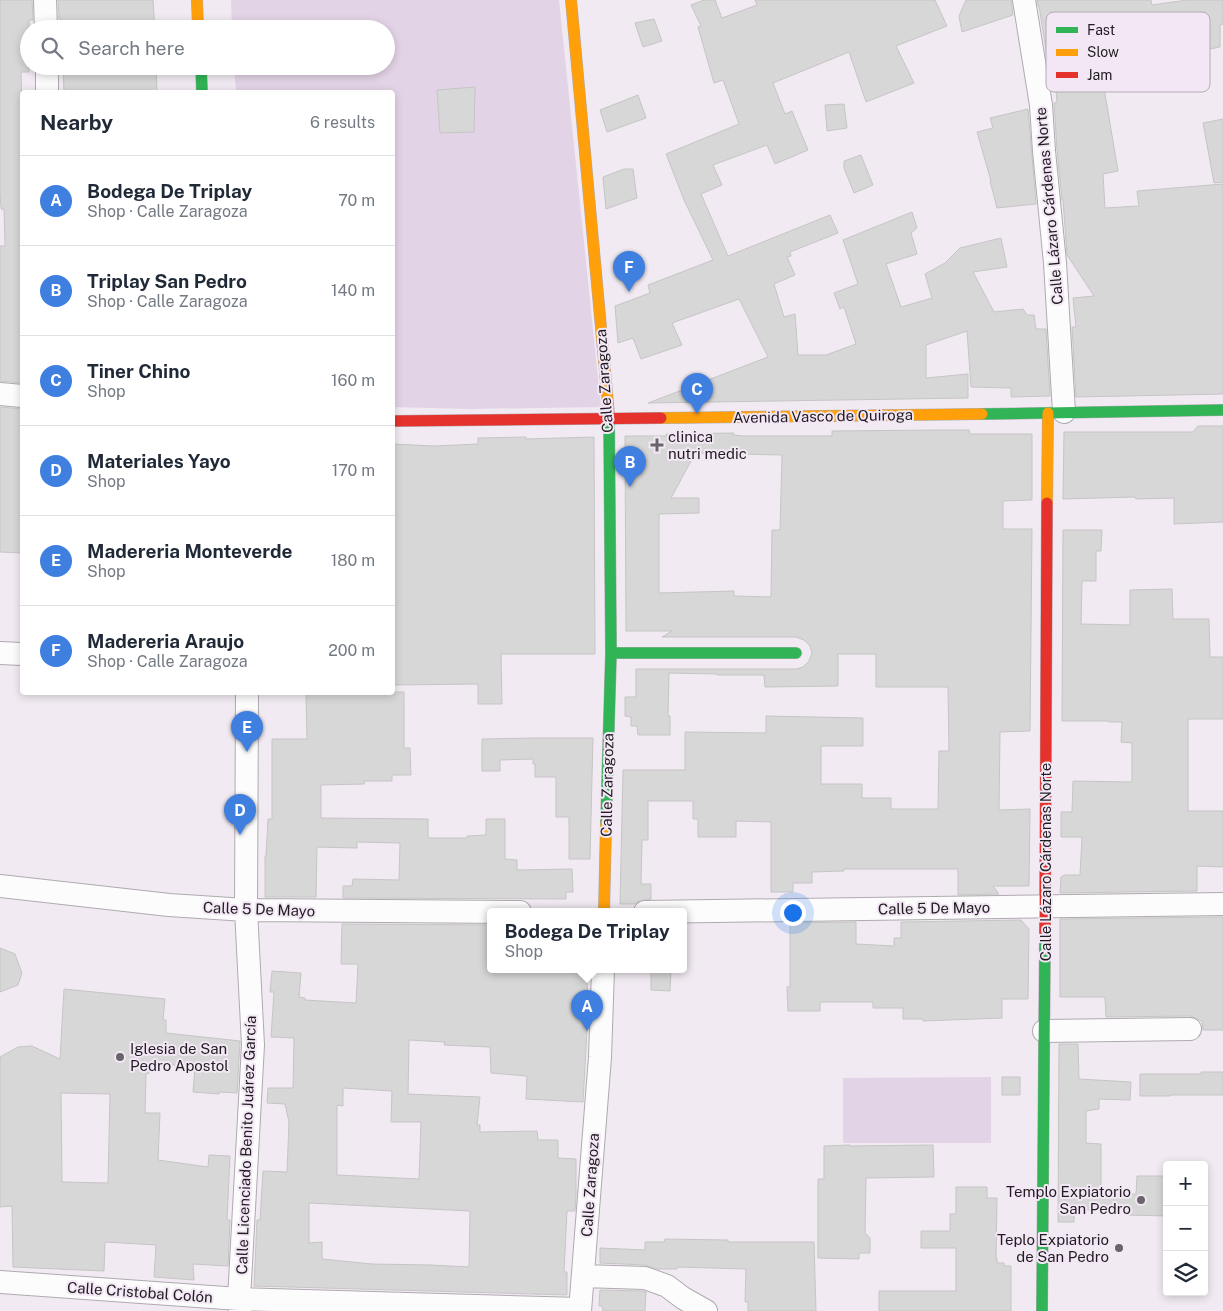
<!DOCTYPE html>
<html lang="en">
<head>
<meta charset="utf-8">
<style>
  body { margin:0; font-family:"Public Sans",sans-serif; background:#f6f6f7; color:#1f2937 }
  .controls { position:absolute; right:15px; bottom:15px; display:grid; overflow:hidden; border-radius:5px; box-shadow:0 2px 8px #0003 }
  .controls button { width:45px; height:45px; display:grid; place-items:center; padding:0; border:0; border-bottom:1px solid #e0e1e3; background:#fff; color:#1f2937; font:25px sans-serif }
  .you { position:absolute; left:792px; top:912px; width:18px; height:18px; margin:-12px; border:4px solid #fff; border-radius:50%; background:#1a73e8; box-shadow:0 0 0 8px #1a73e833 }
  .badge { display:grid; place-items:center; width:32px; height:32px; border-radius:50%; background:#69646a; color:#fff; font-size:16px; font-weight:700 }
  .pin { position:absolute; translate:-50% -41px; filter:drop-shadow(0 1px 2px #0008) }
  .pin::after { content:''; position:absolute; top:26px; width:18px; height:15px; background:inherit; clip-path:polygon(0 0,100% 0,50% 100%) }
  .popup { position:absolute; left:487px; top:908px; width:200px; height:65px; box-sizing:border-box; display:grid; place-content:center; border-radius:5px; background:#fff; filter:drop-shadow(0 1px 4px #0005); font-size:16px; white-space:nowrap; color:#747a83 }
  .popup b { font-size:19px; color:#1f2937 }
  .popup::after { content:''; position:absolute; left:50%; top:100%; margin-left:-10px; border:10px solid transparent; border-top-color:#fff }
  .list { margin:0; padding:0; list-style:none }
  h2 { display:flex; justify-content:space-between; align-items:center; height:65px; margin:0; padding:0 20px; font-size:21px }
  h2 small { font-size:16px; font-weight:400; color:#747a83 }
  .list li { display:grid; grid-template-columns:32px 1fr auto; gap:15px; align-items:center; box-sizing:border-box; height:90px; padding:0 20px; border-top:1px solid #e0e1e3 }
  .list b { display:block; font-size:19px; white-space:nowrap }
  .list p { margin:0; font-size:16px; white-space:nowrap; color:#747a83 }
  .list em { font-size:16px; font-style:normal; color:#747a83 }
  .icon { flex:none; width:28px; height:28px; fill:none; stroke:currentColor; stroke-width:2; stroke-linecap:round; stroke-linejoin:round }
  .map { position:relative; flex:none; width:1223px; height:1311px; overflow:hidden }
  .search { position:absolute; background:#fff; box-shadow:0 2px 8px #0003; left:20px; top:20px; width:375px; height:55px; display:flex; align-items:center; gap:12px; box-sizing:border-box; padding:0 18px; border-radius:28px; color:#747a83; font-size:19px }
  .panel { position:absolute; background:#fff; box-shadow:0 2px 8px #0003; left:20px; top:90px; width:375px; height:605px; border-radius:5px }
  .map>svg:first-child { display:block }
  .green { fill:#e3d3e6 }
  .building { fill:#d8d7d8; stroke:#c6c5c5; fill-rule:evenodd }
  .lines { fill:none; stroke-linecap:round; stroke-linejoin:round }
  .street-casing { stroke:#afaab0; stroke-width:24 }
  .fast-casing { stroke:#afaab0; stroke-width:12 }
  .slow-casing { stroke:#afaab0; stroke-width:12 }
  .jam-casing { stroke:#afaab0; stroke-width:12 }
  .street { stroke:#fdfcfd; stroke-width:22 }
  .fast { stroke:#30b455; stroke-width:11 }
  .slow { stroke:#ff9f0a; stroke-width:11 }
  .jam { stroke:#e5322d; stroke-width:11 }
  .poi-dot { fill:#69646a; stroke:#f3e7f5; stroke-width:2 }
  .labels { text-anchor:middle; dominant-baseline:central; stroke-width:4; stroke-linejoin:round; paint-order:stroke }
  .street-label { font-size:15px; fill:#201c21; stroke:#f3e7f5 }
  .poi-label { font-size:15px; fill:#201c21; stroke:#f3e7f5; text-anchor:start }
  .key { fill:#f3e7f5; stroke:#b4aab5; stroke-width:1 }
  .key-label { font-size:14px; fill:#201c21 }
</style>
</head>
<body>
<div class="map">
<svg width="1223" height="1311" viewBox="0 0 1223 1311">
  <rect width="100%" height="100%" fill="#f1eaf2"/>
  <path class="green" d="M231,0H559L601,407L468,409L393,407L392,92H236L234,66H386V29H232Z
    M991,1077V1143H843V1078Z"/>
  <path class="building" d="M0,0H32L33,20H29V72H21L22,112V383L0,381V246H5L4,209H1L0,192Z
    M58,0H153L155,29H61V19H59Z
    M704,0H715L722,18L757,5L755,0H935L947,26L896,46L914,83L866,102L849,52L773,83L785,114L792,111L808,150L775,164L767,145L713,165L722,185L701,194L728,256L830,215L838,233L790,252L791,256L787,257L795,275L774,284L784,317L795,314L798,355H826L856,344L844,307L840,309L834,293L858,284L843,240L912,212L917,228L911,233L917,254L886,264L901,307L932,298L925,274L945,263L960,248L1001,238L1007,267L973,272L994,312L1023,309L1027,315H1034L1036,329H1046L1050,396L1011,397V388L971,387L967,331L926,345V378L968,374V398L648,403L768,357L739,299L672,323L682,345L641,359L633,338L618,343L615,306L650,293L648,285L713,260L684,200L666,154L739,124L723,80L714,83L698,27L701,26L691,5Z
    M966,0H1011L1013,15L962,32L959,16Z
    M1037,0H1151L1152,5L1187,0H1223V24L1220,25V47L1169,57L1171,68L1170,69L1172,79L1140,87L1137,75L1108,80L1101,35L1063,42L1065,53L1047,56L1039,6H1038Z
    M654,19L662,41L643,47L635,23Z
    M63,66H156L157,92H64Z
    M1103,82L1118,171L1103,174L1105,208L1139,206L1137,191L1223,184V394L1076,397L1072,327H1076L1073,298L1094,296L1067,255L1063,200H1062L1057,150L1054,103L1057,102L1056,90Z
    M475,87L474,132L440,133L437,90Z
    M638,95L646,118L607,132L600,110Z
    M844,104L847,128L827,131L825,105Z
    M1028,109L1036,204L997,208L990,181H991L977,132L993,128L990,118Z
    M1223,119V182L1214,183L1203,123Z
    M861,155L873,185L854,193L844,168V161Z
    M624,169H633L637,198L606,209L603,177Z
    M0,407L22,409V553L0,552Z
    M1198,426H1223V522L1174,524V498L1136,499L1135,497L1063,499L1064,432H1193Z
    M940,430H969L970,434H1032V500L1003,501V529H1032L1030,731L1000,732L999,810L1030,809L1029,886H993L999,894L958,895V869H844V871L812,872V883H793V892H771V822L736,821V837H698V819H693V801H648V840H642L641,884H651V899L639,901L635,904H620L623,770H685V732L766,733V716L863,718V746H821V784H862V798H891V809H938L939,751H949L948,687H876V654H838V686L765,687L764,675H717V674L669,673L668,716H670V735H638L637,726H631V717L625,716V697H636V669H796L803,667L809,661L812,653L810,646L804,640L796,637H662L672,631H626L625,436H667L666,434L734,433L733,435L744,436H832V431ZM691,453L782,455L780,530H772L771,597L734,596V591L659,593V514L699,513V498H671L691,461Z
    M526,437V439L594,437L595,654H501L502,704H478V684L392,685V444L434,446L478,444V438Z
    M1063,530H1102L1101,551H1096V581H1082L1081,624L1130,625V590L1172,589L1173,619H1209L1210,657H1223V719H1188V811H1223V867L1197,866V891L1060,893L1061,877L1065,875H1080L1082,837H1061V812H1072L1073,781L1132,782V743L1121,742L1122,722H1109L1108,721H1062Z
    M306,692H404V748H410L411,775H392V781H365L364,784L321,785V818L428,819V838H467V836L486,835V819H505V859L517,860V870L572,869L573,892H566V899L343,898V886H352L353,879L399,880L400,843L357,842V848L317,847L316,897H265V856H266L268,819H272V739H307Z
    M533,738H593L590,859H569V817H556V777H535V764H533V759L500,760V771H482V739Z
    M1223,917V1030H1203L1202,1021L1190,1016L1106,1017L1105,997H1060V919Z
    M1021,920L1029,929L1028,999H1002V1018L923,1021V1019H903V1008H873V1002H820V1011H788L787,987H790V923L856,922V944L894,946V938H901V922Z
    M342,924L491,925V970H588L586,1014H588L583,1102L526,1099L527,1076L491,1073L490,1047L444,1045L445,1042L409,1040L408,1094L480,1097L477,1125H480V1132L537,1131L538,1140H558V1158L576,1159V1195L575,1211H567L564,1272H567V1295L254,1286L257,1220H260L263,1171L287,1172L289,1122L285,1104L267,1103L268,1088H293L294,1038L271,1037L274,992H270L272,971L301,973L299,997L305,998V1000L356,1003L358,964H341ZM343,1088L392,1091L391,1122H421L419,1179L337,1175V1105L343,1106ZM309,1203L470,1211L469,1267L430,1265L372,1264L322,1259V1242L309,1243Z
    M0,948L15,954L22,973L18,985L0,992Z
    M651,970H671L670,991L651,990Z
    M64,989L165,999L163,1020H166V1033L240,1041L237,1093L219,1092V1094L193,1092L195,1067L150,1063L149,1073L146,1074L145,1113H160L158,1160L208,1167L209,1155L230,1156L227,1220H230L228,1266L193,1264L194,1280L154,1277L156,1245L105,1242L104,1271L13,1267L12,1206L0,1207V1057L18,1047L32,1046L60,1059ZM61,1093L110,1094L108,1183L62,1182Z
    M1059,1044H1078L1079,1079L1131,1082L1130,1100L1099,1099V1109L1086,1111V1143L1101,1144V1194H1136L1137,1176H1167V1216L1126,1215V1209L1074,1210V1222H1058Z
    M1201,1072H1223V1095H1170V1096H1140V1074H1201Z
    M1002,1077H1020V1095H1002Z
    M850,1145V1146L933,1145L934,1177L866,1178L865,1233L870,1238V1253H859V1259L818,1258V1179H824V1146Z
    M956,1187H987V1198H997L996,1258H997V1263H1004V1266H1011V1311H879V1291H956V1248H921V1231H950V1214H956Z
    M665,1239L728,1240V1242H814L816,1311H748V1302H745L746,1269L677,1267V1269H658L645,1265L600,1263V1248L645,1250V1242H664Z
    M600,1290L642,1291L646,1292L645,1311H603L602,1306H599Z"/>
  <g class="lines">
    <defs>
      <path id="street" d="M45,0L46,29
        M1024,0L1041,105L1044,151L1055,263L1064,412
        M47,66V92
        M0,394L22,396
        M0,653L22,654
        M0,886L169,905L246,910L520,912
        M645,912L1223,904
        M1044,1031L1190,1029
        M583,1276L645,1278L667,1286L683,1298L706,1311
        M0,1282L239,1299L580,1309
        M240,1311L239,1299L253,1045L246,910L247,692
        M580,1311L600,1057L603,970"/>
      <path id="fast" d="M201,66L202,92
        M982,414L1223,410
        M611,653H796
        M606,824L611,653L609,415
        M1042,1311L1045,932"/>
      <path id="slow" d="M197,0L198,29
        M571,0L609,415
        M661,418L982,414
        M1047,503L1048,413
        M604,912L606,824"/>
      <path id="jam" d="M392,421L661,418
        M1045,932L1047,503"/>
    </defs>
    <use href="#street" class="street-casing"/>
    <use href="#fast" class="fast-casing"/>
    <use href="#slow" class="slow-casing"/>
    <use href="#jam" class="jam-casing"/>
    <use href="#street" class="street"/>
    <use href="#fast" class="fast"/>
    <use href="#slow" class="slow"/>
    <use href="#jam" class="jam"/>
  </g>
  <g class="poi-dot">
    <path d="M654.5 437.5h5v5h5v5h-5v5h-5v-5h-5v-5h5z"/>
    <circle cx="120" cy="1057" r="5"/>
    <circle cx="1141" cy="1200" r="5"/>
    <circle cx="1119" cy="1248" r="5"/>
  </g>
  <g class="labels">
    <g class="street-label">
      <text transform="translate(1049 206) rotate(-95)">Calle Lázaro Cárdenas Norte</text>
      <text transform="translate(604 381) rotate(-94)">Calle Zaragoza</text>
      <text transform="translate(823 416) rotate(-1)">Avenida Vasco de Quiroga</text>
      <text transform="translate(607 785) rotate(-89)">Calle Zaragoza</text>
      <text transform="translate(1045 862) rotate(-90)">Calle Lázaro Cárdenas Norte</text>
      <text transform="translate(934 908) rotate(-1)">Calle 5 De Mayo</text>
      <text transform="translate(259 909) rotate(2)">Calle 5 De Mayo</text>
      <text transform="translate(246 1145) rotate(-88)">Calle Licenciado Benito Juárez García</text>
      <text transform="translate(590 1185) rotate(-86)">Calle Zaragoza</text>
      <text transform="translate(140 1292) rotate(4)">Calle Cristobal Colón</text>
    </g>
    <g class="poi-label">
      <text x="668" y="436">clinica<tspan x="668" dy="17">nutri medic</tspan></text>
      <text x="130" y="1048">Iglesia de San<tspan x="130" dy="17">Pedro Apostol</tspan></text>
      <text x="1131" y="1191" text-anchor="end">Templo Expiatorio<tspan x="1131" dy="17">San Pedro</tspan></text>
      <text x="1109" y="1239" text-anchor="end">Teplo Expiatorio<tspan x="1109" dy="17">de San Pedro</tspan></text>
    </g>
  </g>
  <rect x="1046" y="12" width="164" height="80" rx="8" class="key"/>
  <rect x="1056" y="27" width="22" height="6" fill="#30b455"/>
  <rect x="1056" y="49" width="22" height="7" fill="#ff9f0a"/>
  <rect x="1056" y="72" width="22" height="6" fill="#e5322d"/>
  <g class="key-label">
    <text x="1087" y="35">Fast</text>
    <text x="1087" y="57">Slow</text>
    <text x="1087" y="80">Jam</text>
  </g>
</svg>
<div class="controls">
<button>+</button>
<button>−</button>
<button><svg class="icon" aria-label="layers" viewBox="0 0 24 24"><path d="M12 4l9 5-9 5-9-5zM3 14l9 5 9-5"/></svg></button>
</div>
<div class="you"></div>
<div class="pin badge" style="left:587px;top:1031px;background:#3f7fe0">A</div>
<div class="popup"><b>Bodega De Triplay</b>Shop</div>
<div class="pin badge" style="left:630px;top:487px;background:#3f7fe0">B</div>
<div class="pin badge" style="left:697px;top:414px;background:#3f7fe0">C</div>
<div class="pin badge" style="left:240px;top:835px;background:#3f7fe0">D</div>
<div class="pin badge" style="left:247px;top:752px;background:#3f7fe0">E</div>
<div class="pin badge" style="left:629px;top:292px;background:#3f7fe0">F</div>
<div class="search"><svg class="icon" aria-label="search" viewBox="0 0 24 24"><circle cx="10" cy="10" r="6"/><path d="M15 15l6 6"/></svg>Search here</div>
<section class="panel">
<h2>Nearby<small>6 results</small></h2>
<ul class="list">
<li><span class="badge" style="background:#3f7fe0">A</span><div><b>Bodega De Triplay</b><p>Shop · Calle Zaragoza</p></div><em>70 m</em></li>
<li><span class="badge" style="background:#3f7fe0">B</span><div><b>Triplay San Pedro</b><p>Shop · Calle Zaragoza</p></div><em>140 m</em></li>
<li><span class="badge" style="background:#3f7fe0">C</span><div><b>Tiner Chino</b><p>Shop</p></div><em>160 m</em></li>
<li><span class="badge" style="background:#3f7fe0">D</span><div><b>Materiales Yayo</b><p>Shop</p></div><em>170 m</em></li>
<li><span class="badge" style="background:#3f7fe0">E</span><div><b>Madereria Monteverde</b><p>Shop</p></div><em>180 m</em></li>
<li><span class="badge" style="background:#3f7fe0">F</span><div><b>Madereria Araujo</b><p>Shop · Calle Zaragoza</p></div><em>200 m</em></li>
</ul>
</section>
</div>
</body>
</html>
